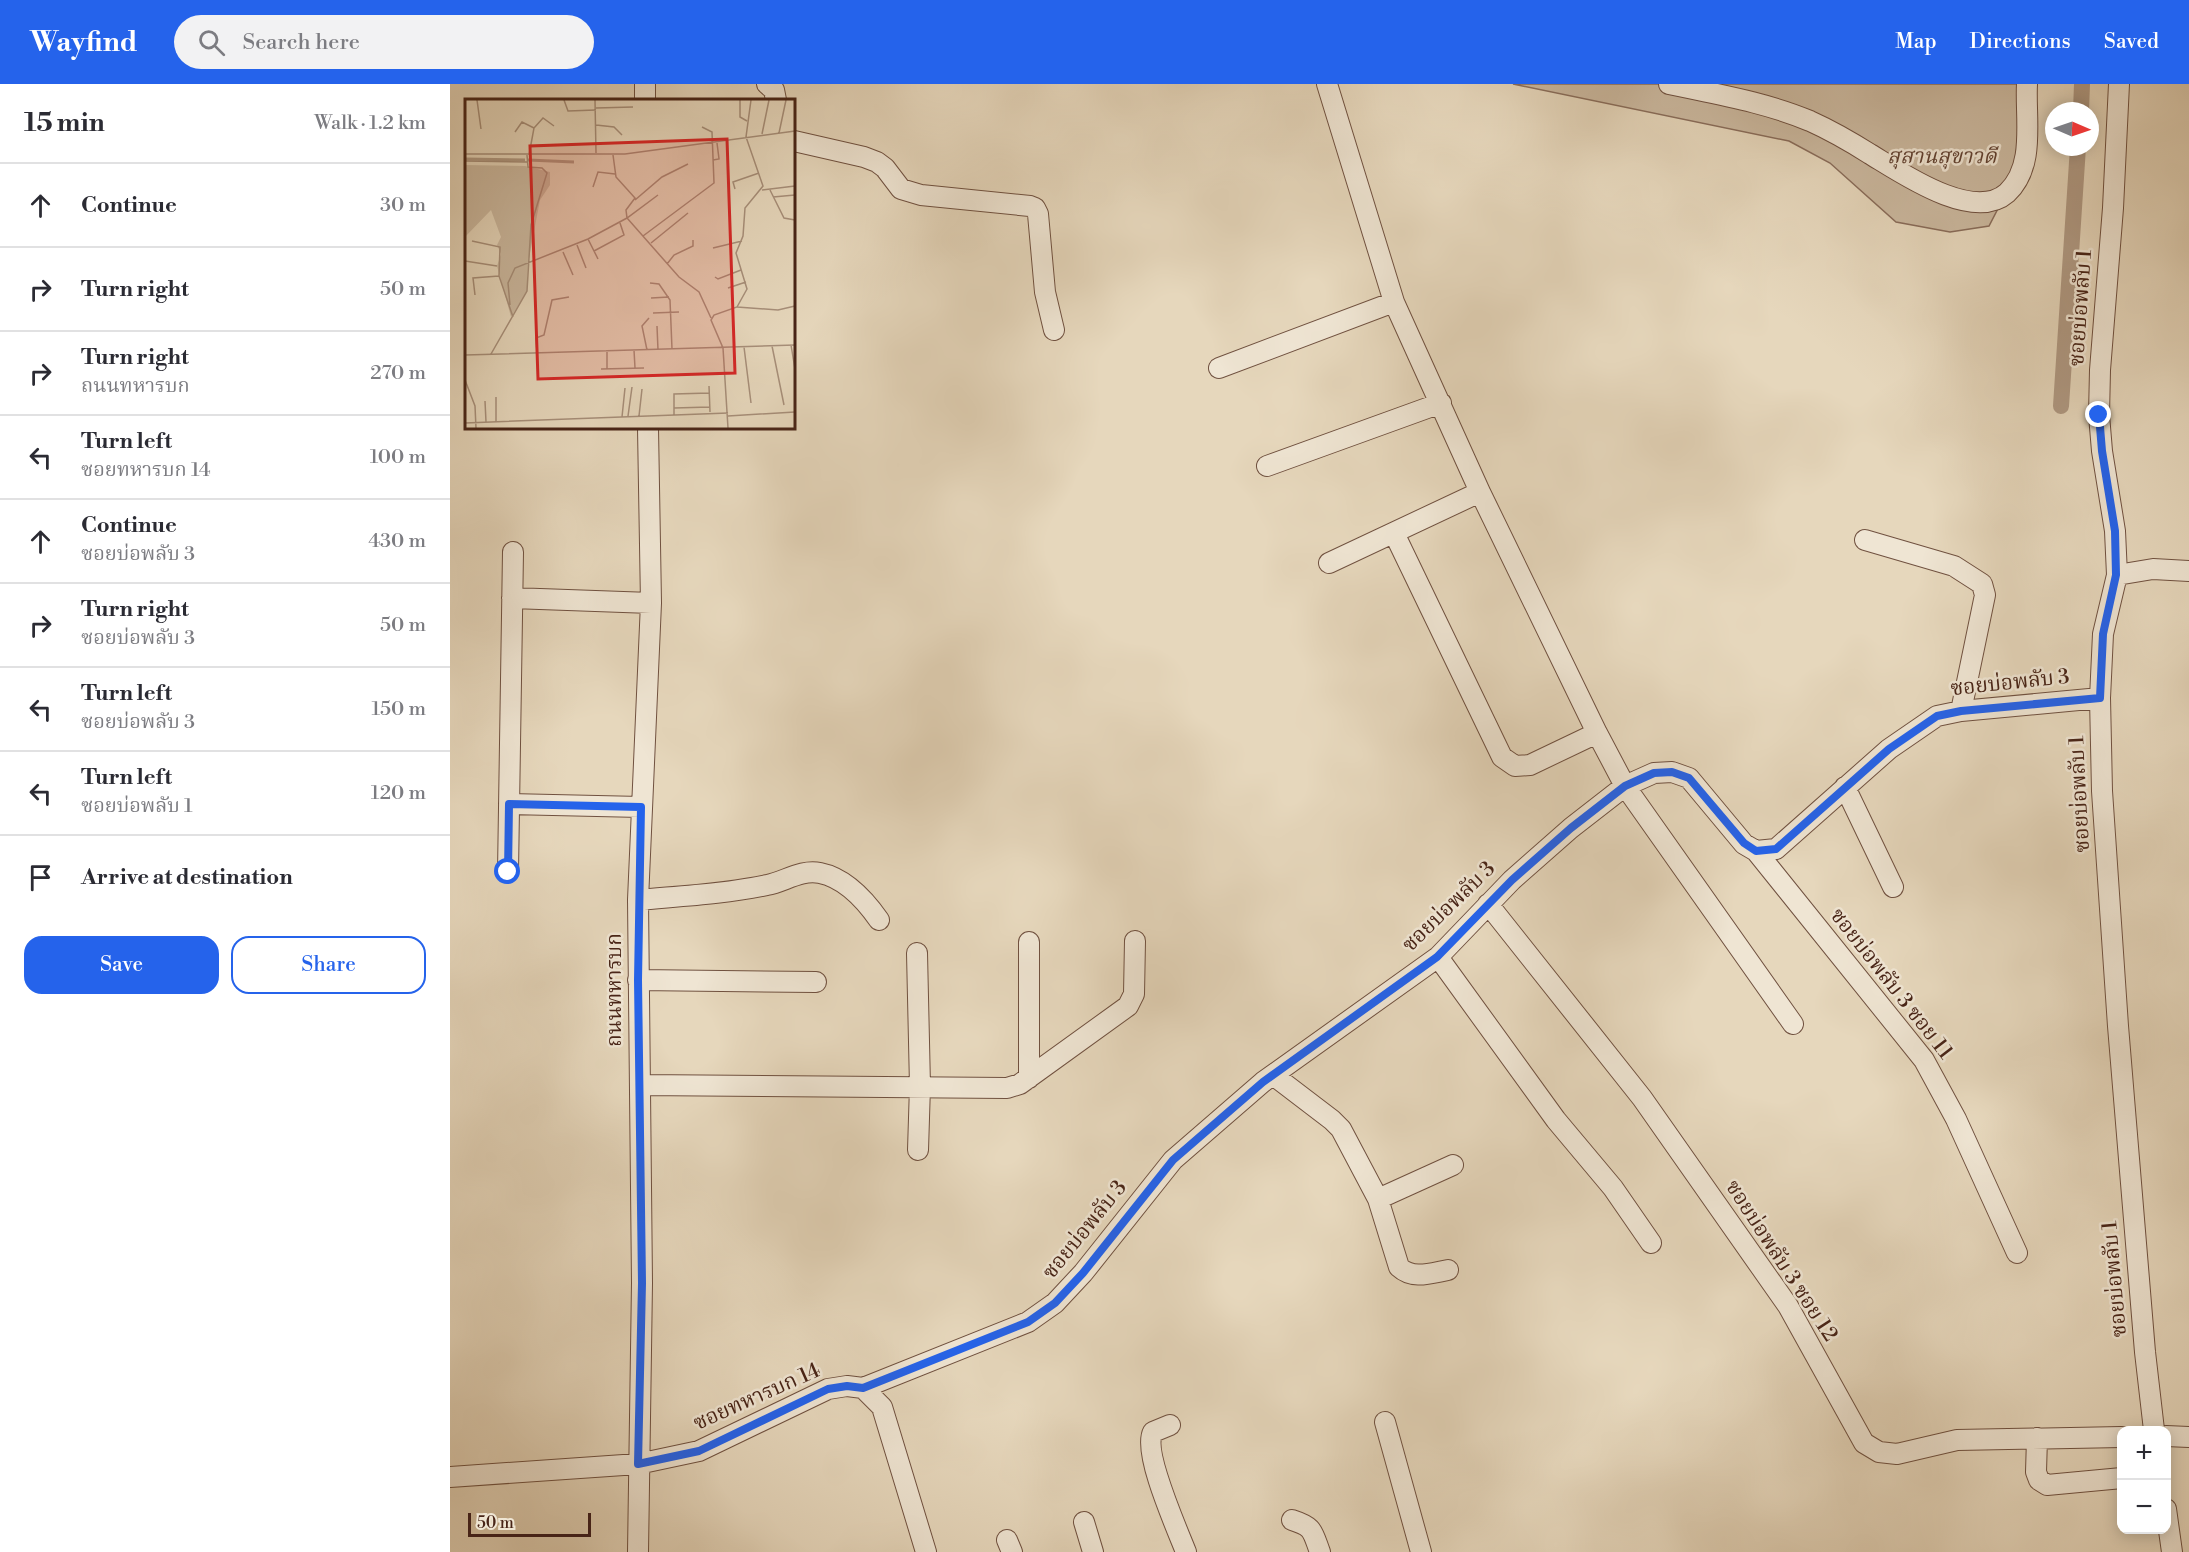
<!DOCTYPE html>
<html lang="en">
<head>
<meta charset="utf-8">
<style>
  body { margin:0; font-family:"Libre Bodoni","Noto Serif Thai",serif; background:#f2f2f3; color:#2b2b33 }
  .controls { position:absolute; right:18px; bottom:18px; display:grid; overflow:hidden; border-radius:12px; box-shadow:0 3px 15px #0003 }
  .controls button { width:54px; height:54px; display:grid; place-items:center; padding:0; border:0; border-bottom:2px solid #e1e1e2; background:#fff; color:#2b2b33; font:30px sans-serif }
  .compass { position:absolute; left:1595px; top:18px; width:54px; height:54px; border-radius:50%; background:#fff; box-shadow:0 3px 15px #0003; rotate:92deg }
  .scale { position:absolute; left:18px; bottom:15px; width:123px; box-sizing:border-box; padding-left:6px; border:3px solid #482417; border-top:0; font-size:16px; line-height:21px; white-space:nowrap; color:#482417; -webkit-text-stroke:4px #efe5d3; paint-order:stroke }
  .stop { position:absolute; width:18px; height:18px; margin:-14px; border:4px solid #2563eb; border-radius:50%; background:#fff }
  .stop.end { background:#2563eb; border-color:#fff; box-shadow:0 2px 6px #0008 }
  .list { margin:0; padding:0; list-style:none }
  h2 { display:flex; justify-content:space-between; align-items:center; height:78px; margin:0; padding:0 24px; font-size:26px }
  h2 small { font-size:20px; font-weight:400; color:#7c7c81 }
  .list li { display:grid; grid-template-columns:39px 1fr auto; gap:18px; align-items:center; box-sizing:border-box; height:84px; padding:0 24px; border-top:2px solid #e1e1e2 }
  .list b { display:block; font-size:22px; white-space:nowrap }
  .list p { margin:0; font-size:20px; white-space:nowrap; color:#7c7c81 }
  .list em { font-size:20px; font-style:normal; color:#7c7c81 }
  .actions { display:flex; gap:12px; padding:18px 24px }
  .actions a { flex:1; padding:14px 0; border:2px solid #2563eb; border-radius:18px; text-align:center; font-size:21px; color:#2563eb }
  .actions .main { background:#2563eb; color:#fff }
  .icon { flex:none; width:33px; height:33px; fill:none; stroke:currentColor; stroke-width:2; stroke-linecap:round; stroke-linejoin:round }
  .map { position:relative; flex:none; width:1739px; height:1468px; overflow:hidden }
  header { display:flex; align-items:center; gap:36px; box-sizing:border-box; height:84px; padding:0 30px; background:#2563eb; color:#fff }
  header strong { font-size:28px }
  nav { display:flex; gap:33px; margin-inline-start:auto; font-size:21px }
  .search { width:420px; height:54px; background:#f2f2f3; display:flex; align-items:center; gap:15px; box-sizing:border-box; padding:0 21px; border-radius:33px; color:#7c7c81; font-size:22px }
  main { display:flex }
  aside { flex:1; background:#fff }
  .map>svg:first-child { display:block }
  .green { fill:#cbb9a0; stroke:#8a6e5c; stroke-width:1.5 }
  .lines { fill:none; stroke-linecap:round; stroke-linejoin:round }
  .canal { stroke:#b09a84; stroke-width:16 }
  .minor-casing { stroke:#705140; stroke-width:22 }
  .minor { stroke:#efe5d3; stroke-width:20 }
  .route { stroke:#2563eb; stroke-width:8 }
  .labels { text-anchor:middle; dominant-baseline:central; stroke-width:5; stroke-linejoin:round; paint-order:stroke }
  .park-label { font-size:21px; font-style:italic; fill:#624232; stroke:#efe5d3 }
  .street-label { font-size:21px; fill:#482417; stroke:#efe5d3 }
  .inset-river { fill:none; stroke:#b09a84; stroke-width:3 }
  .inset-road { fill:none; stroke:#a78f7a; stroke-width:1.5 }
  .view { fill:#d62828; fill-opacity:0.15; stroke:#d62828; stroke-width:3 }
  .inset-edge { fill:none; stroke:#482417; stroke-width:3 }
</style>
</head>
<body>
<header>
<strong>Wayfind</strong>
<div class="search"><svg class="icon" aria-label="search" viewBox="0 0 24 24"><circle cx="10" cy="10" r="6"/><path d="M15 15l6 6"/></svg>Search here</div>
<nav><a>Map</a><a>Directions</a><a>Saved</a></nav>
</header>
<main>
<aside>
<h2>15 min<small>Walk · 1.2 km</small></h2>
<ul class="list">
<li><svg class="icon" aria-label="ahead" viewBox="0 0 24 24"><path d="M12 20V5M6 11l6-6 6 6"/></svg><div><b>Continue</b></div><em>30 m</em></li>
<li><svg class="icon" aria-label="right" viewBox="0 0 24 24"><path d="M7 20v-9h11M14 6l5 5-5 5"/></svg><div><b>Turn right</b></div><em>50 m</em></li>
<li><svg class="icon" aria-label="right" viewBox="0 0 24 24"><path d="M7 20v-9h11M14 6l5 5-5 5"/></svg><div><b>Turn right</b><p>ถนนทหารบก</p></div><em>270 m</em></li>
<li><svg class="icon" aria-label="left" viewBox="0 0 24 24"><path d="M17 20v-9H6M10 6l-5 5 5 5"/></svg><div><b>Turn left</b><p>ซอยทหารบก 14</p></div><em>100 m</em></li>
<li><svg class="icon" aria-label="ahead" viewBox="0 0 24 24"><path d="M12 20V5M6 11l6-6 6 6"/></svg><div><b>Continue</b><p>ซอยบ่อพลับ 3</p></div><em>430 m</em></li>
<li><svg class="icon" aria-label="right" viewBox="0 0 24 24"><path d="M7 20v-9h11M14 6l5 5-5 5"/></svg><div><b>Turn right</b><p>ซอยบ่อพลับ 3</p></div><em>50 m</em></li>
<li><svg class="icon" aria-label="left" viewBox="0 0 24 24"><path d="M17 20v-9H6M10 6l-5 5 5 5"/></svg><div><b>Turn left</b><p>ซอยบ่อพลับ 3</p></div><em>150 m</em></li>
<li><svg class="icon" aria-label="left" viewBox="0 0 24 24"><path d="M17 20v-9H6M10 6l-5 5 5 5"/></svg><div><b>Turn left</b><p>ซอยบ่อพลับ 1</p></div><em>120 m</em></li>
<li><svg class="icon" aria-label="arrive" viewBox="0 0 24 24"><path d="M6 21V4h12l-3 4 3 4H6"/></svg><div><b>Arrive at destination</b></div></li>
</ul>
<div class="actions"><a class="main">Save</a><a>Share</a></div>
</aside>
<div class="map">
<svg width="1739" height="1468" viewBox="0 0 1739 1468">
  <rect width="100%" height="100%" fill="#e6d7bc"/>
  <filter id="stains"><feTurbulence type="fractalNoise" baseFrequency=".00333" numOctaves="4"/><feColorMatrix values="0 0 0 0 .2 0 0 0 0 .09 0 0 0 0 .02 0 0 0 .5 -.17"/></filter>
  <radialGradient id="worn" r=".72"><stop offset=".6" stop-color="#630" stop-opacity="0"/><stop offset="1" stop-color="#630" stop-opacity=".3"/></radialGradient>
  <path class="green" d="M1063,0H1577L1578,51L1555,111L1539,142L1500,148L1446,138L1380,79L1339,57Z"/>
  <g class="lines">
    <path class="canal" d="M1631,27L1632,0
      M1611,322L1628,63"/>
    <defs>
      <path id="minor" d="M195,0V16
        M317,0L324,6L326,16
        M877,0L944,218L1030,408L1147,649L1175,702L1343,940
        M1219,0C1265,10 1315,18 1360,37C1380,46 1401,58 1420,70C1450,88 1523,139 1557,109C1586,82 1575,35 1577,0
        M1669,0L1663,124L1650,286L1649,331L1652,367L1665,447L1667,491L1653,550L1650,614L1652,707L1668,942L1695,1268L1704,1346
        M344,57L414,73L427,78L435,84L451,105L471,111L580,122L585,124L588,130L595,208L604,246
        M769,284L944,218
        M817,382L991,319
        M944,449L1052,673L1065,682L1080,681L1147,649
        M1415,456L1504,482L1532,500L1535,511L1511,627
        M879,479L1030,408
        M1667,491L1703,485L1739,487
        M62,514L201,519
        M1395,703L1443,803
        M59,720L191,723
        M1306,767L1474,976L1506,1035L1567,1169
        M58,788L63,468
        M188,816C231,812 274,810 317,801C334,798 351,785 370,789C395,794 415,816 429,836
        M1038,820L1192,1014L1338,1222L1414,1359L1429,1368L1447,1370L1507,1356L1672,1353
        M579,858V994
        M467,869L470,1002L468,1066
        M988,873L1106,1036L1163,1104L1201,1159
        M188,896L366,898
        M823,991L882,1036L891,1045L928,1115L949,1183C963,1196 981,1189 998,1186
        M190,1001L557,1004L570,1000L678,922L684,910L685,857
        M928,1115L1003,1081
        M413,1304L578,1238L605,1219L633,1189L723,1076L813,998L988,873L1062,796L1121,744L1175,702L1204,689L1222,688L1239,694L1294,760L1306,767L1326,765L1439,665L1487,632L1511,627L1650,614
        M935,1338L971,1468
        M720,1341L703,1348C692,1367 727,1445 736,1468
        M1716,1352L1739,1353
        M1587,1354L1586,1388L1589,1396L1597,1401L1672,1394
        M0,1393L188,1380L249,1367L378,1305L397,1302L413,1304L432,1323L476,1468
        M1716,1425L1722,1468
        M842,1436C864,1443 862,1447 870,1468
        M634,1438L643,1468
        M557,1456L562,1468
        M188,1468L192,1199L188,816L201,519L198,344"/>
    </defs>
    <use href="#minor" class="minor-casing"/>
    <use href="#minor" class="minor"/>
  </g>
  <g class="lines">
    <path class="route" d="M58,788L59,720L191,723L188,896L192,1199L188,1380L249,1367L378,1305L397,1302L413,1304L578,1238L605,1219L633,1189L723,1076L813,998L987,873L1062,796L1121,744L1175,702L1204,689L1222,688L1239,694L1294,759L1306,767L1326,765L1439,665L1487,632L1511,627L1650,614L1653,550L1666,491L1665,447L1652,367L1649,331"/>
  </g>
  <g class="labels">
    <g class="park-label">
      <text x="1492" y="73">สุสานสุขาวดี</text>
    </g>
    <g class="street-label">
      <text transform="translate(1631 224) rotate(-86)">ซอยบ่อพลับ 1</text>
      <text transform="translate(1560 599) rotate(-6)">ซอยบ่อพลับ 3</text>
      <text transform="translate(1630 710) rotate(-93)">ซอยบ่อพลับ 1</text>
      <text transform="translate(999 823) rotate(-44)">ซอยบ่อพลับ 3</text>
      <text transform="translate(1441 900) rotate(52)">ซอยบ่อพลับ 3 ซอย 11</text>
      <text transform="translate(165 906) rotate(-90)">ถนนทหารบก</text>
      <text transform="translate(635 1146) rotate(-51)">ซอยบ่อพลับ 3</text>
      <text transform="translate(1331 1177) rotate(57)">ซอยบ่อพลับ 3 ซอย 12</text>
      <text transform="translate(1665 1195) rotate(-95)">ซอยบ่อพลับ 1</text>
      <text transform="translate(307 1313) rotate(-24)">ซอยทหารบก 14</text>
    </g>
  </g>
  <g transform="translate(15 15)">
    <rect width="330" height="330" fill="#e6d7bc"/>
    <path d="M0,66L60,67L85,73V86L75,101L63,164L62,192L46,218L32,167L36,155L32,146L36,138L26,111L0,138Z" fill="#cbb9a0"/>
    <path class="inset-river" d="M0,60L60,61M63,61L109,63"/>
    <path class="inset-road" d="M12,1L16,30M99,1L103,12L131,11M130,1L131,54M275,1V18L282,22M131,9L168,8M131,26L149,28L157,36M69,29L78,19L89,27M50,33L57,23L69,29L64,56M314,34L321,1M297,35L304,1M0,55H160L330,32M148,56L151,78L170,99L161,111L162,119L214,178L234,193L246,219M248,61L254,60L252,44M0,62L62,63M128,88L133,73L150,75M270,90L268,83L294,74M297,91L330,87M305,91L319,119L330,121M308,98L330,96M170,101L197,78L223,65M178,137L249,84L247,33L237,28M123,140L133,160M7,142L35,148L34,177L48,218M186,144L223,114M112,146L121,169M248,149L277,142M129,152L159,136L155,124M98,153L108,176M0,162L32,167M202,165L209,156L228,147V141M250,178L253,180L276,171M185,184L194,185L205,201L207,250M263,189L281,183M10,196L8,179L34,177M186,199L204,198M45,206L43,184L50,169L123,140L162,119L193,96M272,208L313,211L330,207M188,214L214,213M192,227L193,251M326,246L330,270M307,247L319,306M279,248L286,304M142,251V270M169,251L170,269M182,251L177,227L184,219M72,254L71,239L79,236L87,201L104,198M26,255L62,192L66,126L82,74L77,69L63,68L62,56M0,256L330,246M136,270L179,269M0,281L10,307L11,329M244,287L245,313M20,302L21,323M209,309L245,308M209,316V295L245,294M163,317L167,288M174,317L177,290M263,317L330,313M157,318L160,289M31,323V298M0,324L263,314M263,329L258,249L246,221L249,216L272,208L282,190L271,154L278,137L280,109L298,87L281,38L286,1"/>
    <path class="view" d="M262,40L270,274L73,280L65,47Z"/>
    <rect width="330" height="330" class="inset-edge"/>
  </g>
  <rect width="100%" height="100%" filter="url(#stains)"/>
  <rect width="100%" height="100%" fill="url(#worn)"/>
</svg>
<div class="controls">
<button>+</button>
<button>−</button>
</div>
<svg class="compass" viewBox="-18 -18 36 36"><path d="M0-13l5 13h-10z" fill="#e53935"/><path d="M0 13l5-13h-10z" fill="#7c7c81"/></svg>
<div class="scale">50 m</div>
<div class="stop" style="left:58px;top:788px"></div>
<div class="stop end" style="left:1649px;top:331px"></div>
</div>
</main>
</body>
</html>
